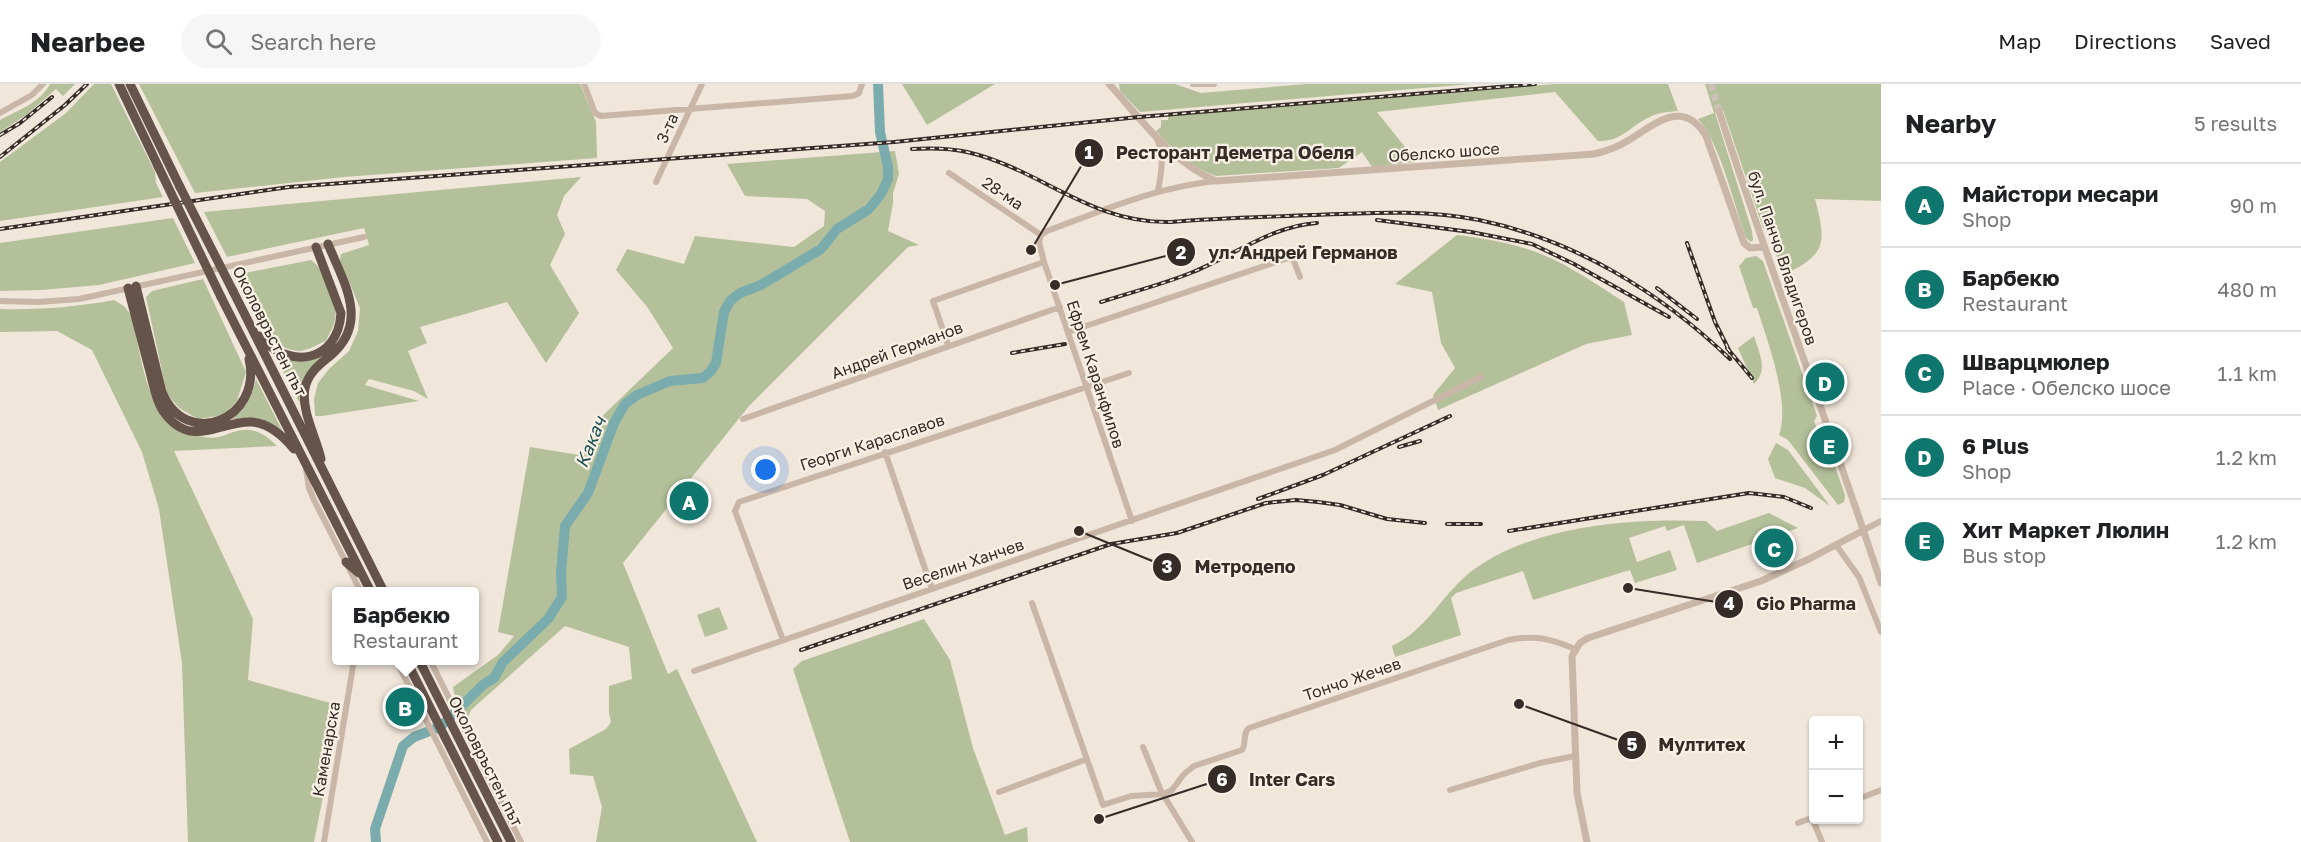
<!DOCTYPE html>
<html lang="en">
<head>
<meta charset="utf-8">
<style>
  body { margin:0; font-family:"Golos Text",sans-serif; background:#f6f6f6; color:#202124 }
  .controls { position:absolute; right:18px; bottom:18px; display:grid; overflow:hidden; border-radius:6px; box-shadow:0 2px 4px #0004 }
  .controls button { width:54px; height:54px; display:grid; place-items:center; padding:0; border:0; border-bottom:2px solid #e0e0e0; background:#fff; color:#202124; font:30px sans-serif }
  .you { position:absolute; left:766px; top:386px; width:21px; height:21px; margin:-15px; border:4px solid #fff; border-radius:50%; background:#1a73e8; box-shadow:0 0 0 9px #1a73e833 }
  .badge { display:grid; place-items:center; width:39px; height:39px; border-radius:50%; background:#0f766e; color:#fff; font-size:20px; font-weight:700 }
  .pin { position:absolute; translate:-50% -50%; border:3px solid #fff; box-shadow:0 2px 6px #0006 }
  .popup { position:absolute; left:332px; top:503px; width:147px; height:78px; box-sizing:border-box; display:grid; place-content:center; border-radius:6px; background:#fff; filter:drop-shadow(0 2px 4px #0005); font-size:20px; white-space:nowrap; color:#757577 }
  .popup b { font-size:22px; color:#202124 }
  .popup::after { content:''; position:absolute; left:50%; top:100%; margin-left:-12px; border:12px solid transparent; border-top-color:#fff }
  .list { margin:0; padding:0; list-style:none }
  h2 { display:flex; justify-content:space-between; align-items:center; height:78px; margin:0; padding:0 24px; font-size:26px }
  h2 small { font-size:20px; font-weight:400; color:#757577 }
  .list li { display:grid; grid-template-columns:39px 1fr auto; gap:18px; align-items:center; box-sizing:border-box; height:84px; padding:0 24px; border-top:2px solid #e0e0e0 }
  .list b { display:block; font-size:22px; white-space:nowrap }
  .list p { margin:0; font-size:20px; white-space:nowrap; color:#757577 }
  .list em { font-size:20px; font-style:normal; color:#757577 }
  .icon { flex:none; width:33px; height:33px; fill:none; stroke:currentColor; stroke-width:2; stroke-linecap:round; stroke-linejoin:round }
  .map { position:relative; flex:none; width:1881px; height:758px; overflow:hidden }
  header { display:flex; align-items:center; gap:36px; box-sizing:border-box; height:84px; padding:0 30px; background:#fff; border-bottom:2px solid #e0e0e0 }
  header strong { font-size:28px }
  nav { display:flex; gap:33px; margin-inline-start:auto; font-size:21px }
  .search { width:420px; height:54px; background:#f6f6f6; display:flex; align-items:center; gap:15px; box-sizing:border-box; padding:0 21px; border-radius:33px; color:#757577; font-size:22px }
  main { display:flex }
  aside { flex:1; background:#fff }
  .map>svg:first-child { display:block }
  .green { fill:#b4c09a }
  .lines { fill:none; stroke-linecap:round; stroke-linejoin:round }
  .river { stroke:#7aacae; stroke-width:10 }
  .tertiary-tunnel { stroke:#cbc1b6; stroke-width:7; stroke-dasharray:7 3.5; stroke-linecap:butt }
  .minor { stroke:#c9b6a6; stroke-width:6 }
  .tertiary { stroke:#c9b6a6; stroke-width:7 }
  .trunk { stroke:#66544b; stroke-width:9 }
  .rail-casing { stroke:#352b27; stroke-width:4 }
  .rail { stroke:#f9f0e6; stroke-width:1.5; stroke-dasharray:4.5; stroke-linecap:butt }
  .trunk-bridge { stroke:#66544b; stroke-width:9 }
  .labels { text-anchor:middle; dominant-baseline:central; stroke-width:4.5; stroke-linejoin:round; paint-order:stroke }
  .street-label { font-size:16px; fill:#352b27; stroke:#f9f0e6 }
  .water-label { font-size:18px; font-style:italic; fill:#1d5356; stroke:#f9f0e6 }
  .leader { fill:none; stroke:#352b27; stroke-width:2 }
  .callout-dot { fill:#352b27; stroke:#f9f0e6; stroke-width:2 }
  .mark-label { font-size:18px; text-anchor:middle; font-weight:bold; fill:#fff }
  .callout-label { font-size:18px; text-anchor:middle; font-weight:bold; fill:#352b27; stroke:#f9f0e6; stroke-width:4.5; stroke-linejoin:round; paint-order:stroke }
</style>
</head>
<body>
<header>
<strong>Nearbee</strong>
<div class="search"><svg class="icon" aria-label="search" viewBox="0 0 24 24"><circle cx="10" cy="10" r="6"/><path d="M15 15l6 6"/></svg>Search here</div>
<nav><a>Map</a><a>Directions</a><a>Saved</a></nav>
</header>
<main>
<div class="map">
<svg width="1881" height="758" viewBox="0 0 1881 758">
  <rect width="100%" height="100%" fill="#f1e6da"/>
  <path class="green" d="M50,0H75L63,12L56,5L25,32L0,48V36C17,27 41,18 50,0Z
    M94,0H111L155,88L156,99L163,113L0,137V78L66,29Z
    M139,0H580L596,38L597,74L344,93L195,109Z
    M902,0H995L927,41Z
    M1119,0H1175L1201,9L1306,0H1471L1140,28L1120,7Z
    M1555,0H1668L1678,27C1669,28 1659,28 1650,33C1631,41 1622,58 1598,57L1555,8L1377,28L1417,78L1372,83L1362,68L1339,84L1216,92C1192,84 1172,65 1156,47L1161,43V36H1168V32Z
    M1705,0H1881V117L1815,115C1827,160 1826,171 1783,191L1769,148L1763,144L1723,26L1715,29L1752,147L1753,156L1751,158L1746,154C1734,121 1720,58 1698,35L1714,29Z
    M895,67L899,90L893,109V119L888,147L919,161L908,163L749,322L623,479L668,590L677,585L757,758H596L602,723L593,692L570,690L569,665L606,645L611,638L609,629V602L632,595L629,563L565,542L471,626L467,635L454,609L453,603L498,571L514,552L498,548L530,363L579,371L594,340L673,264L648,224L616,186L627,165L684,180L695,152L794,163L824,142L825,127L807,115L745,112L727,80Z
    M581,93L564,112L557,131L565,150L550,181L579,229L546,279L507,218L420,243L427,259L408,267L428,315L414,307L369,295L365,301L419,317L322,332H315L314,315L318,299L329,285L349,267L358,247L360,224L340,176L341,170L369,161L364,144L227,173L204,128Z
    M173,134L195,179L99,201L42,206L0,207V159Z
    M1457,151C1481,154 1507,158 1530,166C1564,177 1594,199 1624,218L1632,251L1586,260L1438,326L1433,311L1455,284L1441,259L1432,208L1395,200Z
    M1756,172L1763,177L1817,332L1814,337L1825,367L1830,368L1845,411L1844,418L1838,421L1788,356L1779,351C1791,318 1767,256 1757,224H1753L1739,182L1746,174Z
    M311,176C325,186 339,217 335,235C334,242 329,250 326,257C318,260 307,267 299,267C262,264 249,219 235,191Z
    M203,195L246,288L237,317L224,331L198,335L179,324L167,310L146,213L152,207Z
    M114,216L124,222L132,232C142,272 144,331 187,348C197,352 209,355 219,353C225,352 231,348 237,347C254,343 265,350 277,362L174,367L253,535L248,596L341,622L314,758H188L182,579L159,425L142,368L92,266L57,247L0,248V225C39,226 76,223 114,216Z
    M1754,252C1759,269 1769,286 1754,300L1738,264Z
    M332,267C307,284 300,293 303,325L275,273C296,280 312,276 332,267Z
    M256,295L285,352C268,336 254,331 231,336C246,324 252,313 256,295Z
    M1776,359L1788,366L1830,422L1805,404L1775,394L1768,375Z
    M1769,429L1798,444L1697,479L1684,441L1667,447L1665,442L1629,454L1637,478L1670,466L1677,486L1635,499L1630,486L1533,516L1523,487L1456,509L1451,514L1461,551L1395,573L1392,562C1425,547 1441,513 1468,490C1529,441 1631,434 1706,437L1717,447Z
    M719,523L728,545L705,553L697,531Z
    M924,535L950,576L973,664L1005,751L1027,743L1028,758H850L793,585L802,577Z"/>
  <g class="lines">
    <path class="river" d="M376,758L375,745L403,662L414,653L440,643L484,600L494,594L503,578L548,535L562,513L561,489L565,442L588,409L614,339L625,320L637,311L670,297L703,294L711,287L716,279L724,228L730,217L740,209L761,201L821,165L837,145L869,125L881,110L888,95V83L880,48L878,0"/>
    <path class="tertiary-tunnel" d="M1711,0L1719,27"/>
    <path class="minor" d="M584,0L595,29L601,32L853,12L859,9L862,0
      M1193,0H1214
      M0,29L32,11L43,0
      M1157,55C1165,73 1161,89 1158,107
      M949,89L1041,151
      M656,98L702,0
      M1041,151L1039,158L1044,178L1132,437
      M1041,151L1047,147C1104,126 1156,103 1216,97
      M0,217L38,218L79,215L364,153
      M1068,248L1288,174L1293,175L1300,193
      M948,261L933,217L1044,178
      M743,335L1060,223
      M885,368L932,505
      M306,385L309,404L314,416L361,508
      M1864,446L1881,437
      M1836,461L1859,493L1881,548
      M1032,519L1103,721L1131,712L1164,710L1172,706L1184,690L1194,682L1242,666C1247,659 1242,649 1249,644L1508,556C1535,551 1549,554 1575,565
      M783,556L735,427L739,418L1129,289
      M396,576L487,758
      M430,576L521,758
      M694,587L1335,366L1481,293
      M1143,663L1161,707L1192,758
      M1450,706L1540,679L1575,672
      M999,708L1087,675
      M1858,715L1881,706
      M1812,734L1822,758
      M1798,739L1814,733
      M324,758L354,576"/>
    <path class="tertiary" d="M1109,0C1141,35 1171,78 1216,97L1594,70C1607,67 1618,63 1629,56C1654,41 1683,13 1706,52L1744,159L1750,164L1763,163
      M1719,27C1770,186 1829,341 1881,499
      M1587,758L1577,709L1572,572L1580,559L1588,554L1761,497L1809,475L1864,446"/>
    <path class="trunk" d="M119,0L158,82
      M130,0L180,103
      M136,202L162,308C186,367 263,335 249,275
      M128,204C135,230 142,257 149,284C153,298 155,315 163,327C191,367 220,336 252,338C269,339 284,353 294,365
      M233,207L384,508
      M221,213L371,508
      M259,252C290,287 338,278 341,229L316,163
      M321,375C316,352 301,328 305,304C308,289 319,281 330,272C370,239 344,199 328,160
      M346,478L359,489
      M406,576L498,758
      M419,576L511,758"/>
    <defs>
      <path id="rail" d="M0,51L20,39L52,13
        M912,65C931,64 949,64 967,68C1041,85 1090,140 1171,138C1218,134 1265,133 1312,131C1368,129 1424,125 1479,136C1575,156 1660,208 1730,275
        M0,73L65,21L87,0
        M1377,136L1471,148L1532,160L1574,180L1669,233
        M0,145L289,103L894,58L1139,33L1535,0
        M1687,159L1715,238L1730,268
        M1657,204L1697,235
        M1101,218C1132,208 1164,200 1193,188C1234,171 1272,142 1317,139
        M1727,264L1752,294
        M1012,269L1065,260
        M1399,363L1420,357
        M1258,415L1323,391L1450,332
        M1447,440H1481
        M1509,447L1749,409L1784,413L1811,424
        M801,566L1111,460L1177,449L1266,419L1296,416L1318,418L1340,421L1387,435L1425,439"/>
    </defs>
    <use href="#rail" class="rail-casing"/>
    <use href="#rail" class="rail"/>
    <path class="trunk-bridge" d="M158,82L221,213
      M180,103L233,207"/>
  </g>
  <g class="labels">
    <g class="street-label">
      <text transform="translate(667 44) rotate(-65)">3-та</text>
      <text transform="translate(1444 68) rotate(-4)">Обелско шосе</text>
      <text transform="translate(1003 109) rotate(34)">28-ма</text>
      <text transform="translate(1783 174) rotate(71)">бул. Панчо Владигеров</text>
      <text transform="translate(270 247) rotate(63)">Околовръстен път</text>
      <text transform="translate(897 266) rotate(-20)">Андрей Германов</text>
      <text transform="translate(1096 290) rotate(72)">Ефрем Каранфилов</text>
      <text transform="translate(872 358) rotate(-18)">Георги Караславов</text>
      <text transform="translate(963 480) rotate(-19)">Веселин Ханчев</text>
      <text transform="translate(1352 595) rotate(-19)">Тончо Жечев</text>
      <text transform="translate(326 665) rotate(-80)">Каменарска</text>
      <text transform="translate(486 677) rotate(63)">Околовръстен път</text>
    </g>
    <g class="water-label">
      <text transform="translate(590 358) rotate(-68)">Какач</text>
    </g>
  </g>
  <path class="leader" d="M1031 166L1089 69M1055 201L1181 168M1079 447L1167 483M1628 504L1729 520M1519 620L1632 661M1099 735L1222 695"/>
  <g class="callout-dot">
    <circle cx="1031" cy="166" r="6"/>
    <circle cx="1055" cy="201" r="6"/>
    <circle cx="1079" cy="447" r="6"/>
    <circle cx="1628" cy="504" r="6"/>
    <circle cx="1519" cy="620" r="6"/>
    <circle cx="1099" cy="735" r="6"/>
    <circle cx="1089" cy="69" r="15"/>
    <circle cx="1181" cy="168" r="15"/>
    <circle cx="1167" cy="483" r="15"/>
    <circle cx="1729" cy="520" r="15"/>
    <circle cx="1632" cy="661" r="15"/>
    <circle cx="1222" cy="695" r="15"/>
  </g>
  <g class="mark-label">
    <text x="1089" y="75">1</text>
    <text x="1181" y="175">2</text>
    <text x="1167" y="489">3</text>
    <text x="1729" y="526">4</text>
    <text x="1632" y="667">5</text>
    <text x="1222" y="702">6</text>
  </g>
  <g class="callout-label">
    <text x="1235" y="75">Ресторант Деметра Обеля</text>
    <text x="1303" y="175">ул. Андрей Германов</text>
    <text x="1245" y="489">Метродепо</text>
    <text x="1806" y="526">Gio Pharma</text>
    <text x="1702" y="667">Мултитех</text>
    <text x="1292" y="702">Inter Cars</text>
  </g>
</svg>
<div class="controls">
<button>+</button>
<button>−</button>
</div>
<div class="you"></div>
<div class="pin badge" style="left:689px;top:417px">A</div>
<div class="pin badge" style="left:405px;top:623px">B</div>
<div class="popup"><b>Барбекю</b>Restaurant</div>
<div class="pin badge" style="left:1774px;top:464px">C</div>
<div class="pin badge" style="left:1825px;top:298px">D</div>
<div class="pin badge" style="left:1829px;top:361px">E</div>
</div>
<aside>
<h2>Nearby<small>5 results</small></h2>
<ul class="list">
<li><span class="badge">A</span><div><b>Майстори месари</b><p>Shop</p></div><em>90 m</em></li>
<li><span class="badge">B</span><div><b>Барбекю</b><p>Restaurant</p></div><em>480 m</em></li>
<li><span class="badge">C</span><div><b>Шварцмюлер</b><p>Place · Обелско шосе</p></div><em>1.1 km</em></li>
<li><span class="badge">D</span><div><b>6 Plus</b><p>Shop</p></div><em>1.2 km</em></li>
<li><span class="badge">E</span><div><b>Хит Маркет Люлин</b><p>Bus stop</p></div><em>1.2 km</em></li>
</ul>
</aside>
</main>
</body>
</html>
